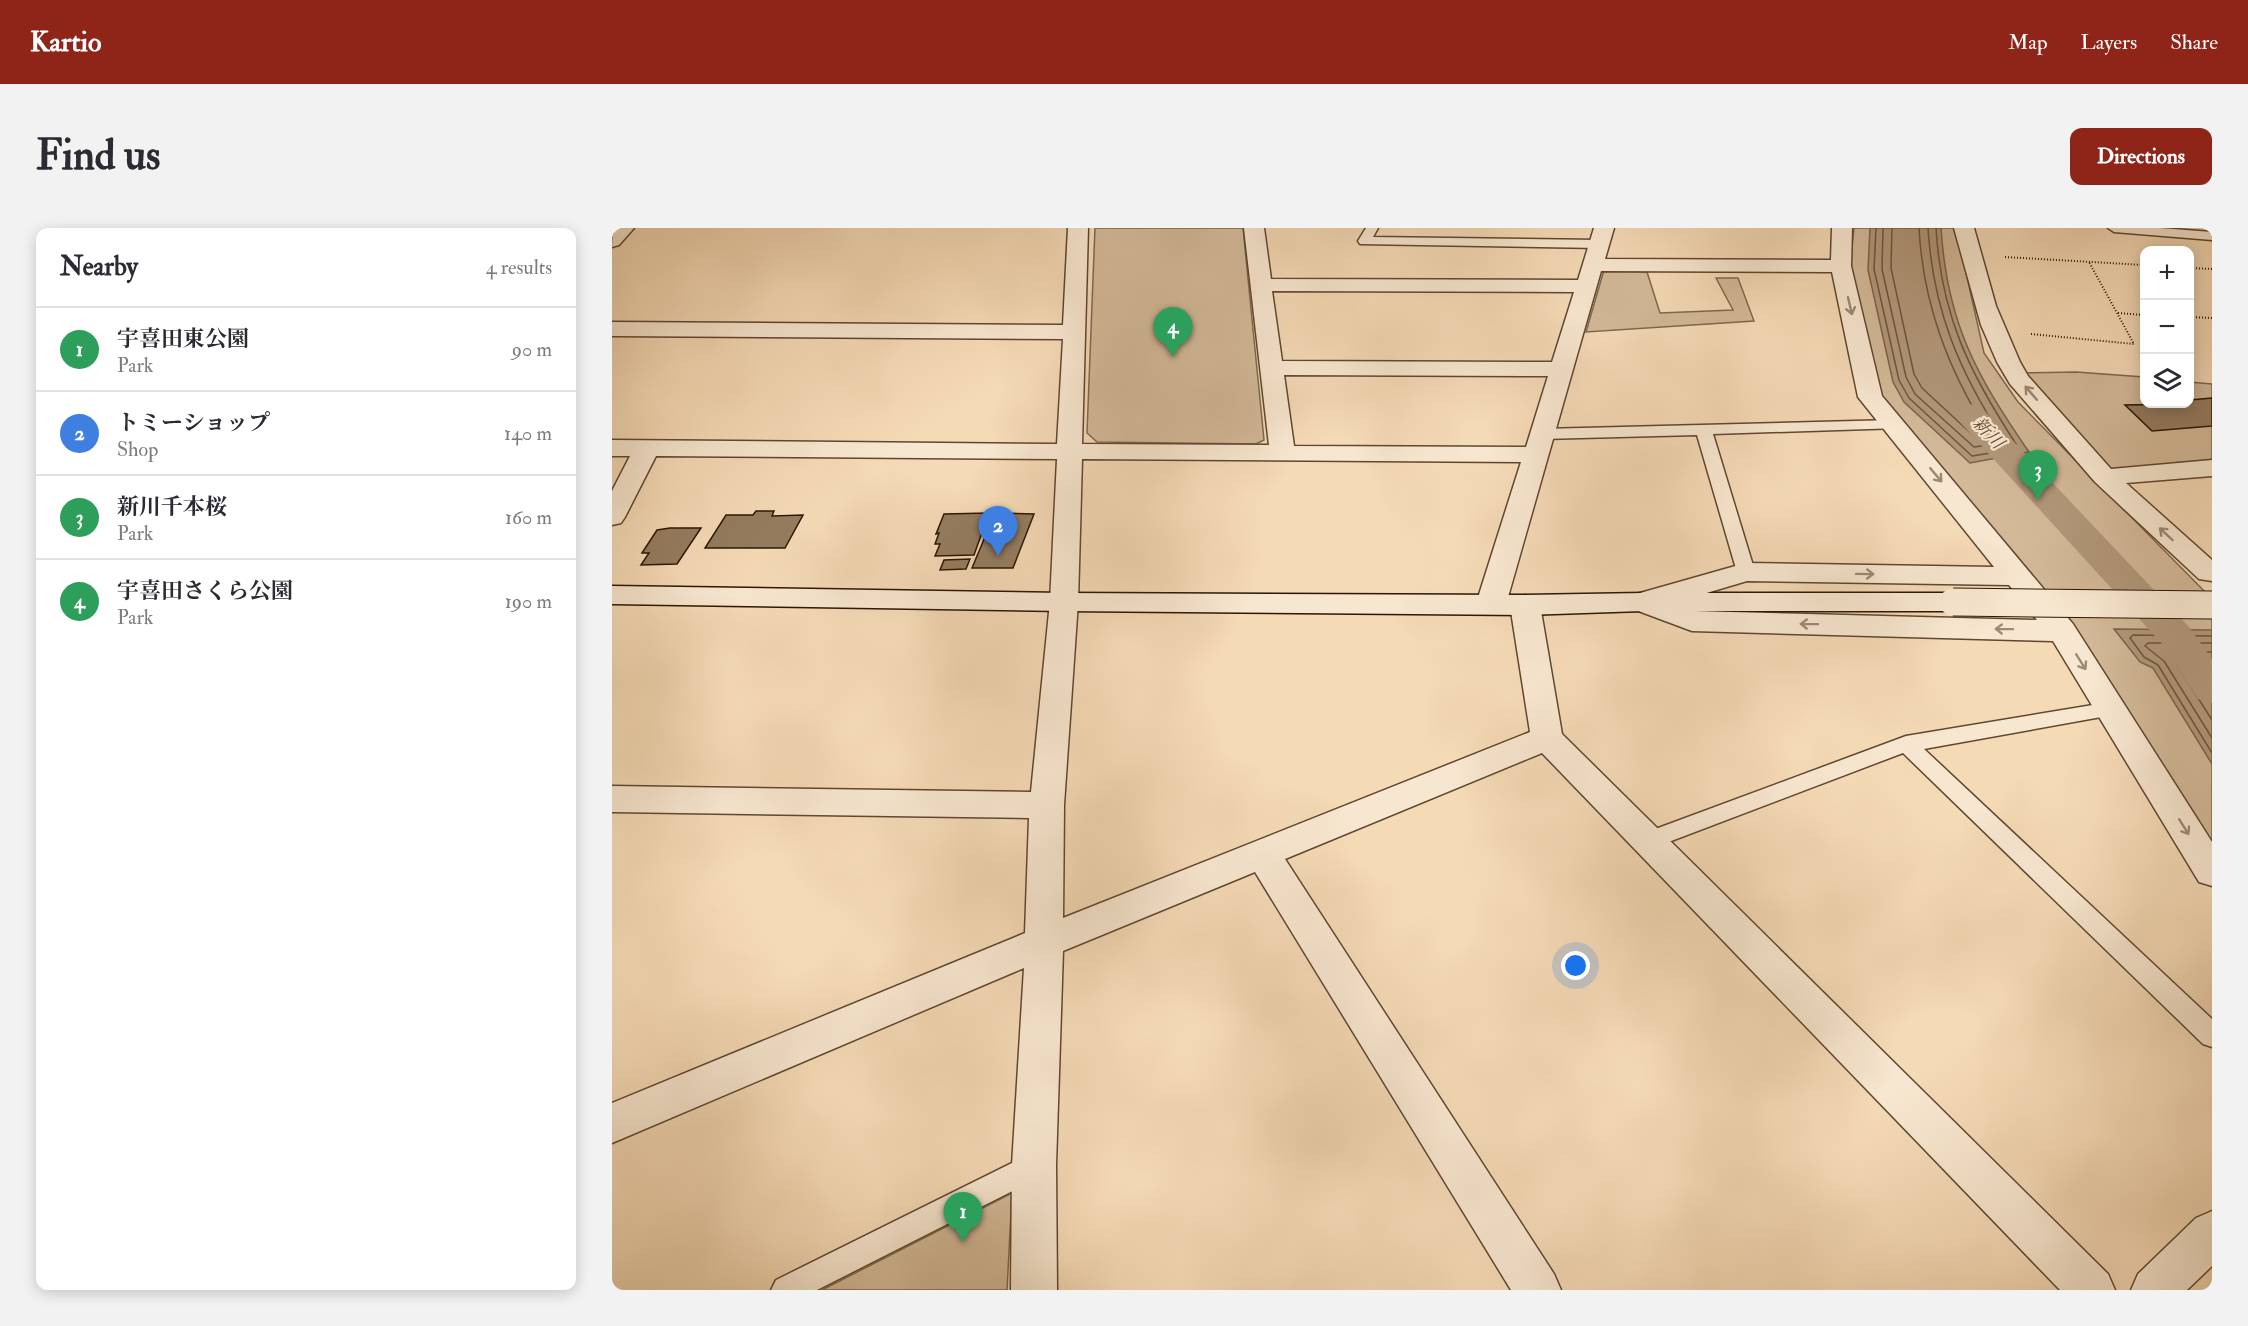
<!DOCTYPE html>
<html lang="en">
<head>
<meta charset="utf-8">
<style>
  body { margin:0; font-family:"IM FELL Double Pica","Noto Serif JP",serif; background:#f2f2f3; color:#2b2b33 }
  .controls { position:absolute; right:18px; top:18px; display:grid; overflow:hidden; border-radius:12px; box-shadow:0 3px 15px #0003 }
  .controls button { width:54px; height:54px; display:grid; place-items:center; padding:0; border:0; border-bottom:2px solid #e1e1e2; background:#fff; color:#2b2b33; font:30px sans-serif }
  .you { position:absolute; left:964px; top:738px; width:21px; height:21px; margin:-15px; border:4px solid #fff; border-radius:50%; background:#1a73e8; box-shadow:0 0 0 9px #1a73e833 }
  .badge { display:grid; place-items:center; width:39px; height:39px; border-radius:50%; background:#8f2418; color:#fff; font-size:20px; font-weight:700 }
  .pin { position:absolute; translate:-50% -50px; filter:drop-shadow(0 2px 3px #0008) }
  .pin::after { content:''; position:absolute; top:32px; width:21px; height:18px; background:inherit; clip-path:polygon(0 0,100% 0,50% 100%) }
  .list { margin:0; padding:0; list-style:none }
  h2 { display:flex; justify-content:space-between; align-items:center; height:78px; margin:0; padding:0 24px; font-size:26px }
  h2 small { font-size:20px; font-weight:400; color:#7c7c81 }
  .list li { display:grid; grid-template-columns:39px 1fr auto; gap:18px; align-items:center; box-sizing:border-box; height:84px; padding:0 24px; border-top:2px solid #e1e1e2 }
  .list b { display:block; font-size:22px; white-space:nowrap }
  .list p { margin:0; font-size:20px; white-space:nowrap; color:#7c7c81 }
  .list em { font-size:20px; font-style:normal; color:#7c7c81 }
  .icon { flex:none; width:33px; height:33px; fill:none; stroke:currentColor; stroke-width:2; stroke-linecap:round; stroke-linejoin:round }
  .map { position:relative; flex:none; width:1600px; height:1062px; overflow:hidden; border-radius:12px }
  header { display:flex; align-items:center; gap:36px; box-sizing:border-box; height:84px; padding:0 30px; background:#8f2418; color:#fff }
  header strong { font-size:28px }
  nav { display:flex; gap:33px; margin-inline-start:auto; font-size:21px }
  .intro { display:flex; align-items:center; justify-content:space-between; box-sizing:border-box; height:144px; padding:0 36px }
  h1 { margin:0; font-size:42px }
  .button { padding:15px 27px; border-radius:12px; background:#8f2418; color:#fff; font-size:21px; font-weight:700 }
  main { display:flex; gap:36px; padding:0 36px }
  aside { flex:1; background:#fff; border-radius:12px; box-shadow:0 3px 15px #0003 }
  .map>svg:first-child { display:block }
  .green { fill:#d3b998; stroke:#80684e; stroke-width:1.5 }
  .water { fill:#b19779; stroke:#7c634a; stroke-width:1.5 }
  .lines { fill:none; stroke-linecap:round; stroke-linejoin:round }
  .shore { stroke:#6f563e; stroke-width:1.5 }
  .canal { fill:#b19779; fill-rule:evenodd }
  .building { fill:#957c60; stroke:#2d1603; stroke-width:1.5 }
  .lane-casing { stroke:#5f4730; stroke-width:3 }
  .street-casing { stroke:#5f4730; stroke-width:3 }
  .secondary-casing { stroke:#2d1603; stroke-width:3 }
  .path { stroke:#2d1603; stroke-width:2; stroke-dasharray:1 2; stroke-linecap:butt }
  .lane { fill:#f8e7d0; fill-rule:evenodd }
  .street { fill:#f8e7d0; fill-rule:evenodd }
  .secondary { fill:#f8e7d0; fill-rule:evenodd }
  .secondary-bridge-casing { stroke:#2d1603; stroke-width:29; stroke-linecap:butt }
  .secondary-bridge { stroke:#f8e7d0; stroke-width:27 }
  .oneway { stroke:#9d8974 }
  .labels { text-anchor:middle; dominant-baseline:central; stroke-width:4.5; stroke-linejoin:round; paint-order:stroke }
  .far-water-label { font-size:18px; font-style:italic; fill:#624a32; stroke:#f8e7d0 }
</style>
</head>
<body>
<header>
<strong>Kartio</strong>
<nav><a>Map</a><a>Layers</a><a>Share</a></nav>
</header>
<div class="intro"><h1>Find us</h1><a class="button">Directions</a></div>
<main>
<aside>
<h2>Nearby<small>4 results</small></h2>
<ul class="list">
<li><span class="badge" style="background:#2e9e5b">1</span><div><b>宇喜田東公園</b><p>Park</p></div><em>90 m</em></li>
<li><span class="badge" style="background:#3f7fe0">2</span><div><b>トミーショップ</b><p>Shop</p></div><em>140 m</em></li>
<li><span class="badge" style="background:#2e9e5b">3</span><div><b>新川千本桜</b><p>Park</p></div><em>160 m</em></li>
<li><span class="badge" style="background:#2e9e5b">4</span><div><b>宇喜田さくら公園</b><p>Park</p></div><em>190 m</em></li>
</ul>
</aside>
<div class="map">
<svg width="1600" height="1062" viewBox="0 0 1600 1062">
  <rect width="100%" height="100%" fill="#f5dab6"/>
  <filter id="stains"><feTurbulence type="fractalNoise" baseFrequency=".00333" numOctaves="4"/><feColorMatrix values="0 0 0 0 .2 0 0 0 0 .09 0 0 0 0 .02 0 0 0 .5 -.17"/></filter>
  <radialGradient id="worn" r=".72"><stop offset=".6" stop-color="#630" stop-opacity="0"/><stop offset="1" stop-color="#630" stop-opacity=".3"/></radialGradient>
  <path class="green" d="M483,0H631L652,212L644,216L485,214L475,205Z
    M1242,0H1344L1372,125L1406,174L1600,371V622L1264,167L1238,38Z
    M992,42L1035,44L1048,85L1121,82L1104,50H1126L1142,93L974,104Z
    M1464,144L1532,149V176H1578V154L1600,156V236L1495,244L1404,145Z
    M400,965L395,1062H210Z"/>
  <path class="water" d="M1258,0H1329C1335,95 1364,147 1417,224L1358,235L1292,174L1281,154L1256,42Z
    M1502,401L1600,402V536L1541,440L1528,434Z"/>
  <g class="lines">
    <path class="shore" d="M1264,0L1262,41L1287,152L1297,170L1360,228L1403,221L1404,216C1357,144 1329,87 1324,0
      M1271,0L1270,41L1294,149L1303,166L1362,219L1390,215L1391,211C1347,143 1321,82 1316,0
      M1280,0L1279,40L1302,146L1310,160L1364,210L1374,209L1376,205C1336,141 1311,76 1307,0
      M1600,408L1521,407L1518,410L1532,429L1546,437L1600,525
      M1600,415H1536L1533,418L1552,433L1600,510
      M1600,424H1562L1559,427L1600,492"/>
    <path class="canal" d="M1357,176L1368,178L1577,399L1600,431V475L1586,471L1551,417L1346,192L1342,185L1346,178Z"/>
  </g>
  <path class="building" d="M1600,170V198L1540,203L1513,177L1578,176V172Z
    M144,283H162L160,288L191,287L173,320H93L114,287H141Z
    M377,285L362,327L323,328L328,316H323L327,305L324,306L332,286Z
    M383,285L422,286L401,340H360Z
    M58,300H89L65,336L29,337L37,325H30L45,302Z
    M358,331L354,341L328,342L332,332Z"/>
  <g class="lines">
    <defs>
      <path id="lane" d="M754,0H766L761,9L987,12L993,16L987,20L748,16L746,13Z
        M1496,0H1548L1600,4V12L1502,4Z
        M1282,192L1288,194L1290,197L1288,200L1101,206L1143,344L1140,348H1128L1125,344L1085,207L930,211L922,206L930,201Z
        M1499,474L1506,476L1509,481L1506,486L1312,521L1600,791V819L1591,816L1291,525L1046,618L1038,621L1030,618L1027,612L1030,606L1294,508Z
        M422,924L432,927L436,937L432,947L205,1062H159L164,1052Z"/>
      <path id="street" d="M1,0H22L7,17L0,19Z
        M456,0H476L470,216L657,217L632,0H652L659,51L966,52L982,0H1002L993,31L1219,32L1220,0H1240L1239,38L1270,168L1461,396L1600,614V658L1587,654L1441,413L1080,403L1021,381L1017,374L1021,367L1134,335L1382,339L1246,169L1220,44L989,43L894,376L889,383L879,386L869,383L864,376L909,234L470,231L466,374L452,577L451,690L918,504L898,377L903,370L913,367L923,370L928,377L950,506L1496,1046L1503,1062H1448L930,525L673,631L942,1046L949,1062H899L643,644L451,723L444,937L445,1062H399L400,937L412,740L0,915V875L413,705L417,590L0,584V558L419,564L438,374L445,231L44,228L13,289L9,295L0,297V263L18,228H0V212L445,216L451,111L0,108V94L451,97ZM660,63L962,64L940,134L670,133ZM672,147L936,148L914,219L682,218ZM1135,353L1397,357L1425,392L1083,383L1061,375Z
        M1342,0H1362L1384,78L1408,134L1416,148L1499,241L1600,232V248L1514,255L1600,332V353L1587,351L1483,254L1398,156L1385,134L1369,97Z
        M1600,983V1038L1575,1062H1519L1526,1046L1584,990Z"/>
      <path id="secondary" d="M0,358L452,365L913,367L1031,365H1341L1351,367L1355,374L1351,381L1341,383H1031L913,387L452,383L0,376Z"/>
    </defs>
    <use href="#lane" class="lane-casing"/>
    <use href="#street" class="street-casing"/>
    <use href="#secondary" class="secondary-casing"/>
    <path class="path" d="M1393,29L1532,37
      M1578,40L1600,41
      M1506,85L1532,87
      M1578,89L1600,90
      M1419,106L1522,116L1477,34"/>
    <use href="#lane" class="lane"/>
    <use href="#street" class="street"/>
    <use href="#secondary" class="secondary"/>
    <defs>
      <path id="secondary-bridge" d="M1341,374L1600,377"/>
    </defs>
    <use href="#secondary-bridge" class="secondary-bridge-casing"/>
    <use href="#secondary-bridge" class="secondary-bridge"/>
  </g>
  <defs><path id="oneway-shaft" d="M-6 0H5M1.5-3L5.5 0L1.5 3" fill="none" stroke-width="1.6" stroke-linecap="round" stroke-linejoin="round" transform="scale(1.5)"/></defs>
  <g class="oneway">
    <use href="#oneway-shaft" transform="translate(1238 78) rotate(77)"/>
    <use href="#oneway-shaft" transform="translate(1419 165) rotate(-131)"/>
    <use href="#oneway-shaft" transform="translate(1324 247) rotate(50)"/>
    <use href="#oneway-shaft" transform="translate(1554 306) rotate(-137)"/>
    <use href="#oneway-shaft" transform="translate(1253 346) rotate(1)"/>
    <use href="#oneway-shaft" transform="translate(1197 396) rotate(-179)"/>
    <use href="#oneway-shaft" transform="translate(1392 401) rotate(-179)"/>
    <use href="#oneway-shaft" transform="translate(1469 434) rotate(58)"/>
    <use href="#oneway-shaft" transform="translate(1572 599) rotate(58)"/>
  </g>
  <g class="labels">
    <g class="far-water-label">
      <text transform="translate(1376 205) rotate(47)">新川</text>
    </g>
  </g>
  <rect width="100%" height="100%" filter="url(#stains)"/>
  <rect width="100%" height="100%" fill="url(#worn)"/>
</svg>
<div class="controls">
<button>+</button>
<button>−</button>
<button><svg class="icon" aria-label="layers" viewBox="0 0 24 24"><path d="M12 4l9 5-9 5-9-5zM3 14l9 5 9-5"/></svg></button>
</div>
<div class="you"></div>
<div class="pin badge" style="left:351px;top:1014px;background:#2e9e5b">1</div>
<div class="pin badge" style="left:386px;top:328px;background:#3f7fe0">2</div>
<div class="pin badge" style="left:1426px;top:272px;background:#2e9e5b">3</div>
<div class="pin badge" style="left:561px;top:129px;background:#2e9e5b">4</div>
</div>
</main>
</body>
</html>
